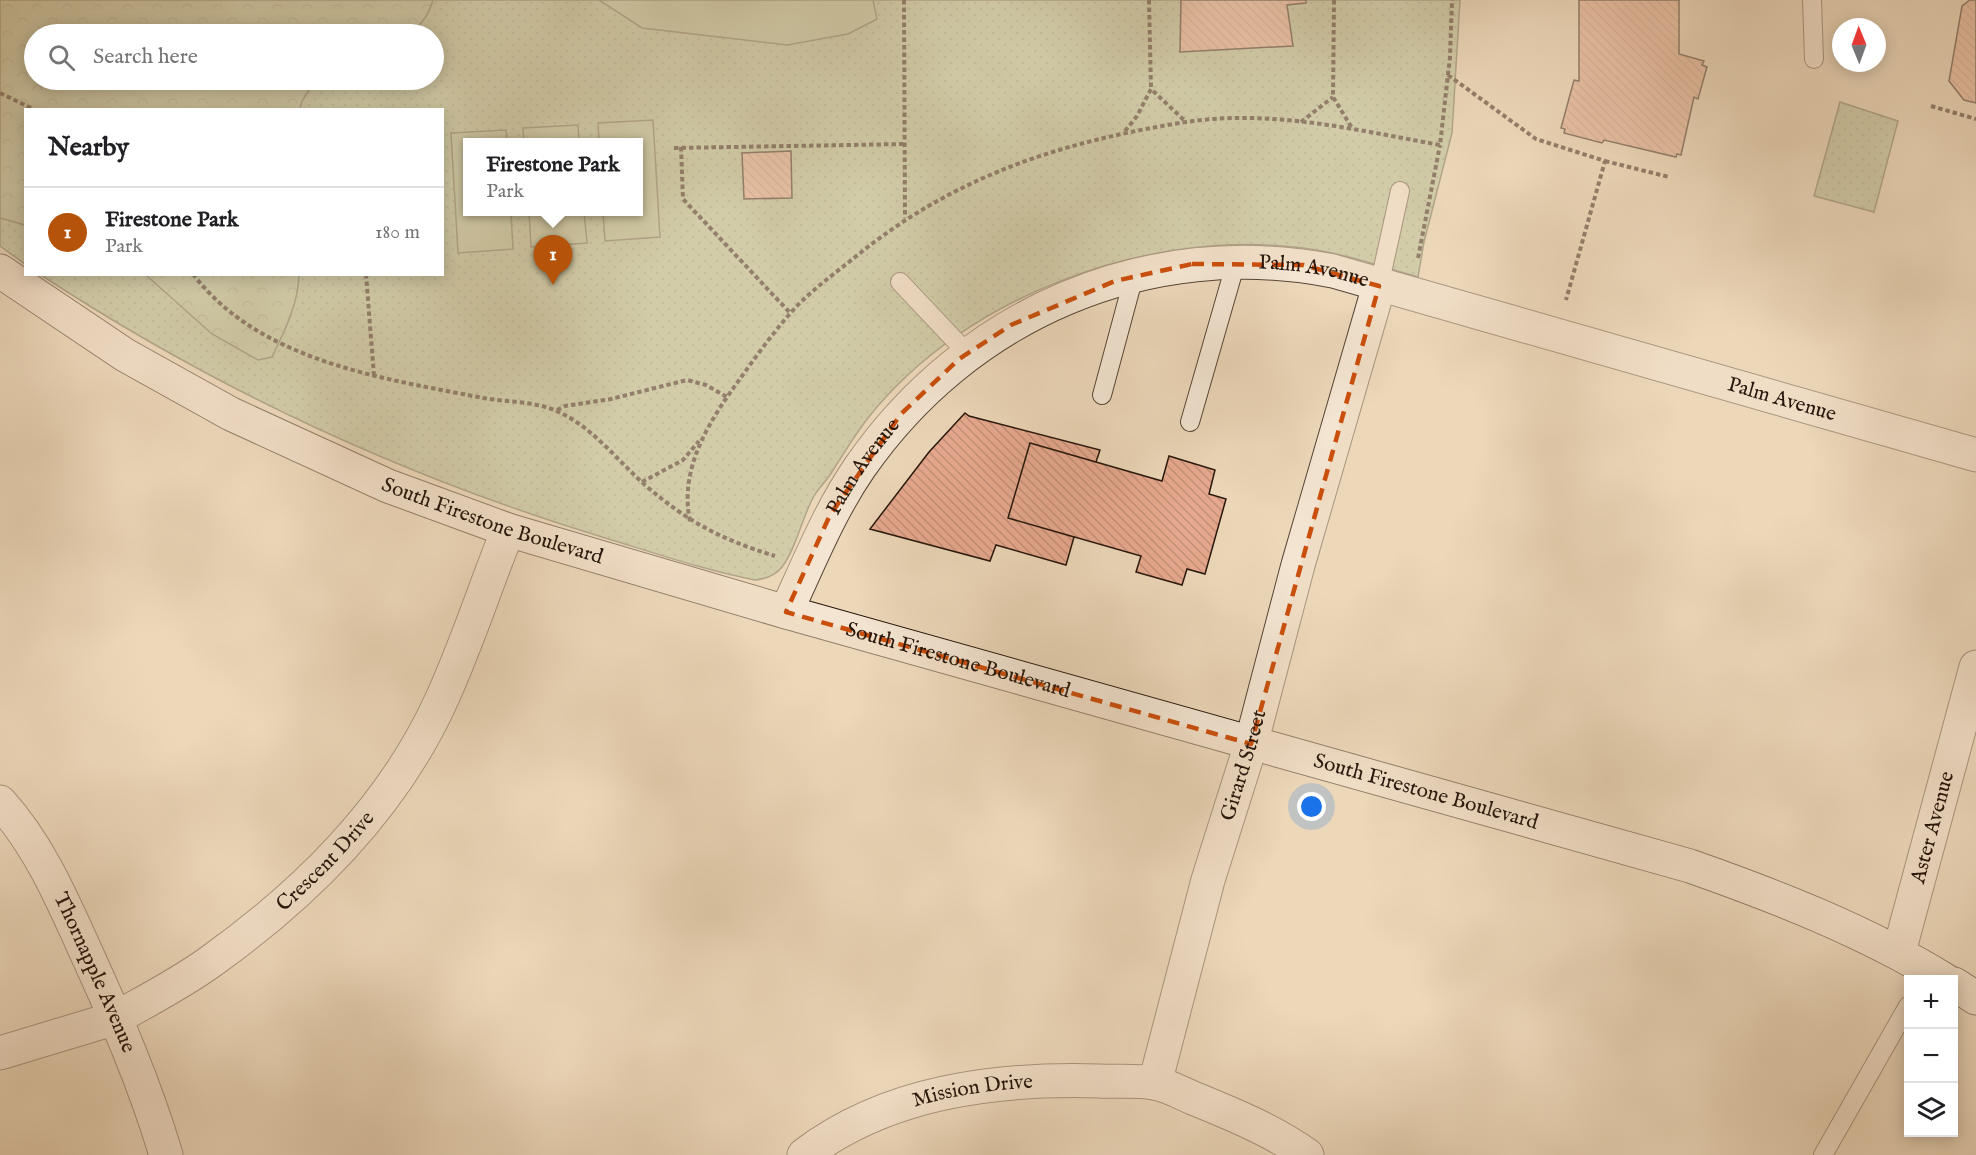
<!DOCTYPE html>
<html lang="en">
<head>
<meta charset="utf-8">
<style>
  body { margin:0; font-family:"IM FELL English",serif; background:#f6f6f6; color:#202124 }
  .controls { position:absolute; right:18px; bottom:18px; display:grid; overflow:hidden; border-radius:0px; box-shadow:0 3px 15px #0003 }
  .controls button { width:54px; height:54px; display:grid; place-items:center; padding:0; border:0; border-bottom:2px solid #e0e0e0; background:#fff; color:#202124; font:30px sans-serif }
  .compass { position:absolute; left:1832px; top:18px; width:54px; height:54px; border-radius:50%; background:#fff; box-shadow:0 3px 15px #0003; rotate:359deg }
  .you { position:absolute; left:1312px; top:807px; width:21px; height:21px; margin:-15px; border:4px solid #fff; border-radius:50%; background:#1a73e8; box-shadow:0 0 0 9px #1a73e833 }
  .badge { display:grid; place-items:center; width:39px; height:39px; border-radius:50%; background:#b45309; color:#fff; font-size:20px; font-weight:700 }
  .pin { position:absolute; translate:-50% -50px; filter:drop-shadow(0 2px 3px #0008) }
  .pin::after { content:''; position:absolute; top:32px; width:21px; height:18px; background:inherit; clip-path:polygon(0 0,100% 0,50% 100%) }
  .popup { position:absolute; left:463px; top:138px; width:180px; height:78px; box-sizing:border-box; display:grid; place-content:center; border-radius:0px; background:#fff; filter:drop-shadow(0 2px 4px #0005); font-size:20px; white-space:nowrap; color:#757577 }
  .popup b { font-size:22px; color:#202124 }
  .popup::after { content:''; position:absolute; left:50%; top:100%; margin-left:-12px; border:12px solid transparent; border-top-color:#fff }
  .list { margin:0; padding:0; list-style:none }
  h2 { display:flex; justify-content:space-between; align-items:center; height:78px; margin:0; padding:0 24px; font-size:26px }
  h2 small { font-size:20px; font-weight:400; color:#757577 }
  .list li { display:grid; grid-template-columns:39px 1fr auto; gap:18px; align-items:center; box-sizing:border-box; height:90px; padding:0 24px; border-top:2px solid #e0e0e0 }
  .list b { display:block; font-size:22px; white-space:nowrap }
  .list p { margin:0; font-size:20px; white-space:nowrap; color:#757577 }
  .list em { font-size:20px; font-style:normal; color:#757577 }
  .icon { flex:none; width:33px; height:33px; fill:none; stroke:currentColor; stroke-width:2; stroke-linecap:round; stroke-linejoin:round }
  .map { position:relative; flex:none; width:1976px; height:1155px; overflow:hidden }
  .search { position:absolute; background:#fff; box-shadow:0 3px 15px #0003; left:24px; top:24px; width:420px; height:66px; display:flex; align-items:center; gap:15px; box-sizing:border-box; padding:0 21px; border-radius:33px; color:#757577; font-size:22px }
  .panel { position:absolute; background:#fff; box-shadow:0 3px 15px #0003; left:24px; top:108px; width:420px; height:168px; border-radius:0px }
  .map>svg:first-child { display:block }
  .green { fill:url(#green-dots); stroke:#6c6a50; stroke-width:1.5; fill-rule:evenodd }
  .forest { fill:url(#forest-crowns); stroke:#6c6a50; stroke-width:1.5 }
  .pitch { fill:#b1bf95; stroke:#6c6a50; stroke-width:1.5 }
  .building { fill:url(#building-back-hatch); stroke:#27160c; stroke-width:1.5 }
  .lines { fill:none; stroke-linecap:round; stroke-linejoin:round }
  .lane-casing { stroke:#584637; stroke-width:20 }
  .street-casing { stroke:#584637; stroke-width:35 }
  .secondary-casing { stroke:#27160c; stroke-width:35 }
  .path { stroke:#27160c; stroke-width:4; stroke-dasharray:4.5 3; stroke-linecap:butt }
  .lane { stroke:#f3e5d2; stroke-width:18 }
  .street { stroke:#f3e5d2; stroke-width:33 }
  .secondary { stroke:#f3e5d2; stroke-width:33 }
  .marked { fill:none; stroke:#cb4f0c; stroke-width:4.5; stroke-dasharray:12 8; stroke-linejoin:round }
  .labels { text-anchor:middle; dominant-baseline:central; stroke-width:5; stroke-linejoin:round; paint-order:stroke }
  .street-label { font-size:21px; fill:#27160c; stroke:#f3e5d2 }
</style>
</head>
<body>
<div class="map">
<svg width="1976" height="1155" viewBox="0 0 1976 1155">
  <defs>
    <pattern id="green-dots" width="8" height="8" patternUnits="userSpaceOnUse" patternTransform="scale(1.5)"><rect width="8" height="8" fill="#b1bf95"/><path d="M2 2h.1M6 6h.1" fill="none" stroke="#98a37f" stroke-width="1.8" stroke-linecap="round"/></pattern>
    <pattern id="forest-crowns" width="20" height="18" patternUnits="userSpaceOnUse" patternTransform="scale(1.5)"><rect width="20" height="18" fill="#b1bf95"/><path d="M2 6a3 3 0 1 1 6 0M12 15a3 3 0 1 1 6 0" fill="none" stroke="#98a37f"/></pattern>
    <pattern id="building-back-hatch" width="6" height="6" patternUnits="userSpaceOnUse" patternTransform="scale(1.5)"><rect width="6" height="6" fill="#e7a98f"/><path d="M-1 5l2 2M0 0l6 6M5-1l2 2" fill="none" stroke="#c6917a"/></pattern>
  </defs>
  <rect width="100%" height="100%" fill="#ecd7b9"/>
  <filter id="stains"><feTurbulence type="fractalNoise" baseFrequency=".00333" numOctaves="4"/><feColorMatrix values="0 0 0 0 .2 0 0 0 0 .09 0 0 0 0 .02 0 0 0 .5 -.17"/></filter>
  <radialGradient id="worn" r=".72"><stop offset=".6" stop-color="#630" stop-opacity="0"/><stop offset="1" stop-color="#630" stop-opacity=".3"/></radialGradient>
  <path class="green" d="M0,0H1460L1452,133L1424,242L1418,277C1380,266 1342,253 1303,248C1150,228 965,295 868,418C854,436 842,456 830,475C825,482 818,489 814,496C802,517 796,549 782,567C775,576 765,579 755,580C703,570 652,552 602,537C402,476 215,389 41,275L442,274V110H26L25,264L0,246ZM34,34H434V80H34ZM468,142H638V212H468Z
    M1840,102L1898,121L1874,212L1814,196Z"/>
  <path class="forest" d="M0,0H433C421,41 395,36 360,28L353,34H34V80H315L302,101L300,109L26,110L25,225L0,218Z
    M146,275H299C298,305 285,330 272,357L258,360L212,334Z"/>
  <path class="pitch" d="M599,0H873L877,19L848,34L787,45L642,28Z
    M653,120L660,237L605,241L603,212H638V142H599L598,123Z
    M578,125L579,142H524L523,128Z
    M506,130L507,142H468V212H511L513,249L458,253L451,133Z
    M529,212H584L587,243L531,247Z"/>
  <path class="building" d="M1181,0H1306V3L1287,5L1293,46L1180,52Z
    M1579,0H1679V54L1704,61L1702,65L1707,67L1698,99L1694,97L1681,155L1677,154L1676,157L1604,140L1602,143L1564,133L1565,129L1561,128L1574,80L1579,81Z
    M1970,0H1976V103L1964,100L1949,81L1962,6Z
    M791,151L792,198L744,199L742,153Z
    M965,413L969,416L1100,450L1096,462L1030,443L1008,518L1074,537L1066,565L996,545L990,561L870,529L929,452Z
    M1030,443L1162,481L1169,456L1215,470L1209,494L1226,499L1205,574L1187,569L1182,585L1136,572L1141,556L1008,518Z"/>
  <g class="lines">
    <defs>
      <path id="lane" d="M1812,0L1814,59
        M900,282L967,353
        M1379,286L1400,191
        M1102,395L1134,276
        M1190,422L1236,262
        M1823,1155L1908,1006"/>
      <g id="street">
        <path id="s1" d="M786,612C809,563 829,512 860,467C967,313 1148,235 1333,271L1976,455"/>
        <path id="s2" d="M0,802C39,845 62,899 86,952C116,1018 145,1084 166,1155"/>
        <path id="s3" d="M1899,952L1976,667"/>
        <path id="s4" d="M0,1053L116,1018C148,1000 181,983 210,962C304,895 391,809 440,703C466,647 485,587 508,530"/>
        <path id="s5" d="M1155,1083L1208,880L1251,744L1298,565L1379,286"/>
        <path id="s6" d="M804,1155C888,1091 997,1078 1099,1081C1117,1082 1137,1080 1154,1083C1167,1085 1181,1093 1193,1098C1232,1114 1272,1130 1307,1155"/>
      </g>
      <g id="secondary">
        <path id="s7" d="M0,271L125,355L231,414L388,486L508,530L786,612L1690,866C1778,897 1865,931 1945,980"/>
        <path d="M1954,984L1976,998"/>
      </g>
    </defs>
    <use href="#lane" class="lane-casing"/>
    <use href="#street" class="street-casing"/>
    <use href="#secondary" class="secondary-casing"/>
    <path class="path" d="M904,0L905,218
      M1149,0L1151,89
      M1334,0L1333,97L1352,128
      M1448,75L1536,139L1605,161L1566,300
      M0,93L35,110
      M1931,106L1976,119
      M1301,122L1333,97
      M1125,131L1137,116L1151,89L1186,122
      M681,147L683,199L791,314
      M674,148L905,144
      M1605,161L1669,177
      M1418,258L1440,145
      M193,274C260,362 382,378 483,398C506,402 532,401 554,410C590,424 617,460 645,485C688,522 720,539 775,556
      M366,274L374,376
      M557,410L565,406L611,399L687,380L706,385L727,397
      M642,482L683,460L699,441
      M690,521C679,470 708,423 737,383C755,358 774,331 795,308C813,289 834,274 854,258C954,176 1060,142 1186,122C1270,109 1357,130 1440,145L1450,57L1452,0"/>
    <use href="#lane" class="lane"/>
    <use href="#street" class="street"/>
    <use href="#secondary" class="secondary"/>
  </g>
  <path d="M0 0H1976V1155H0ZM1192,264L1303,265L1379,286L1251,744L786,612L830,515L901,414L959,359L1011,325L1115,281Z" fill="#ecd7b9" fill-opacity=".55" fill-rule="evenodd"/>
  <path class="marked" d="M1192,264L1303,265L1379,286L1251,744L786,612L830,515L901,414L959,359L1011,325L1115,281Z"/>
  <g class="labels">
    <g class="street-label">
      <text stroke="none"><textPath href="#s1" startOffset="686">Palm Avenue</textPath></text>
      <text stroke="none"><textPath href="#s1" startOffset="1172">Palm Avenue</textPath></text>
      <text stroke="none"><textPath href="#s1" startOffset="165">Palm Avenue</textPath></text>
      <text stroke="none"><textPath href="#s7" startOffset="555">South Firestone Boulevard</textPath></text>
      <text stroke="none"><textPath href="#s7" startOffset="1041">South Firestone Boulevard</textPath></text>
      <text stroke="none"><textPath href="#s5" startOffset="330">Girard Street</textPath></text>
      <text stroke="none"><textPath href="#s7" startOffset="1527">South Firestone Boulevard</textPath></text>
      <text stroke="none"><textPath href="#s3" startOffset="129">Aster Avenue</textPath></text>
      <text stroke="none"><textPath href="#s4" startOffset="384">Crescent Drive</textPath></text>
      <text stroke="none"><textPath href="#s2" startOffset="196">Thornapple Avenue</textPath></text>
      <text stroke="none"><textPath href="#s6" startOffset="183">Mission Drive</textPath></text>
    </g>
  </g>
  <rect width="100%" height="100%" filter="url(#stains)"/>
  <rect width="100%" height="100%" fill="url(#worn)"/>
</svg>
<div class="controls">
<button>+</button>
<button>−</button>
<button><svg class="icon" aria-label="layers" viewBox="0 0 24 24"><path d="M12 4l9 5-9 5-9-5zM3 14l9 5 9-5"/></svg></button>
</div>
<svg class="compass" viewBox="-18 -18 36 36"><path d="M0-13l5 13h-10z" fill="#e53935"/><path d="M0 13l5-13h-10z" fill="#757577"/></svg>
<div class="you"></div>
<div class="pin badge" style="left:553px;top:285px">1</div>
<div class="popup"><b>Firestone Park</b>Park</div>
<div class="search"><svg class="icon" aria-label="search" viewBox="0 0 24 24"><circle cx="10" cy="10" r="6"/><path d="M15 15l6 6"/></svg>Search here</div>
<section class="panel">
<h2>Nearby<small></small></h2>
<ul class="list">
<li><span class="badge">1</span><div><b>Firestone Park</b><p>Park</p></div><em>180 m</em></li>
</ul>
</section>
</div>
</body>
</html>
